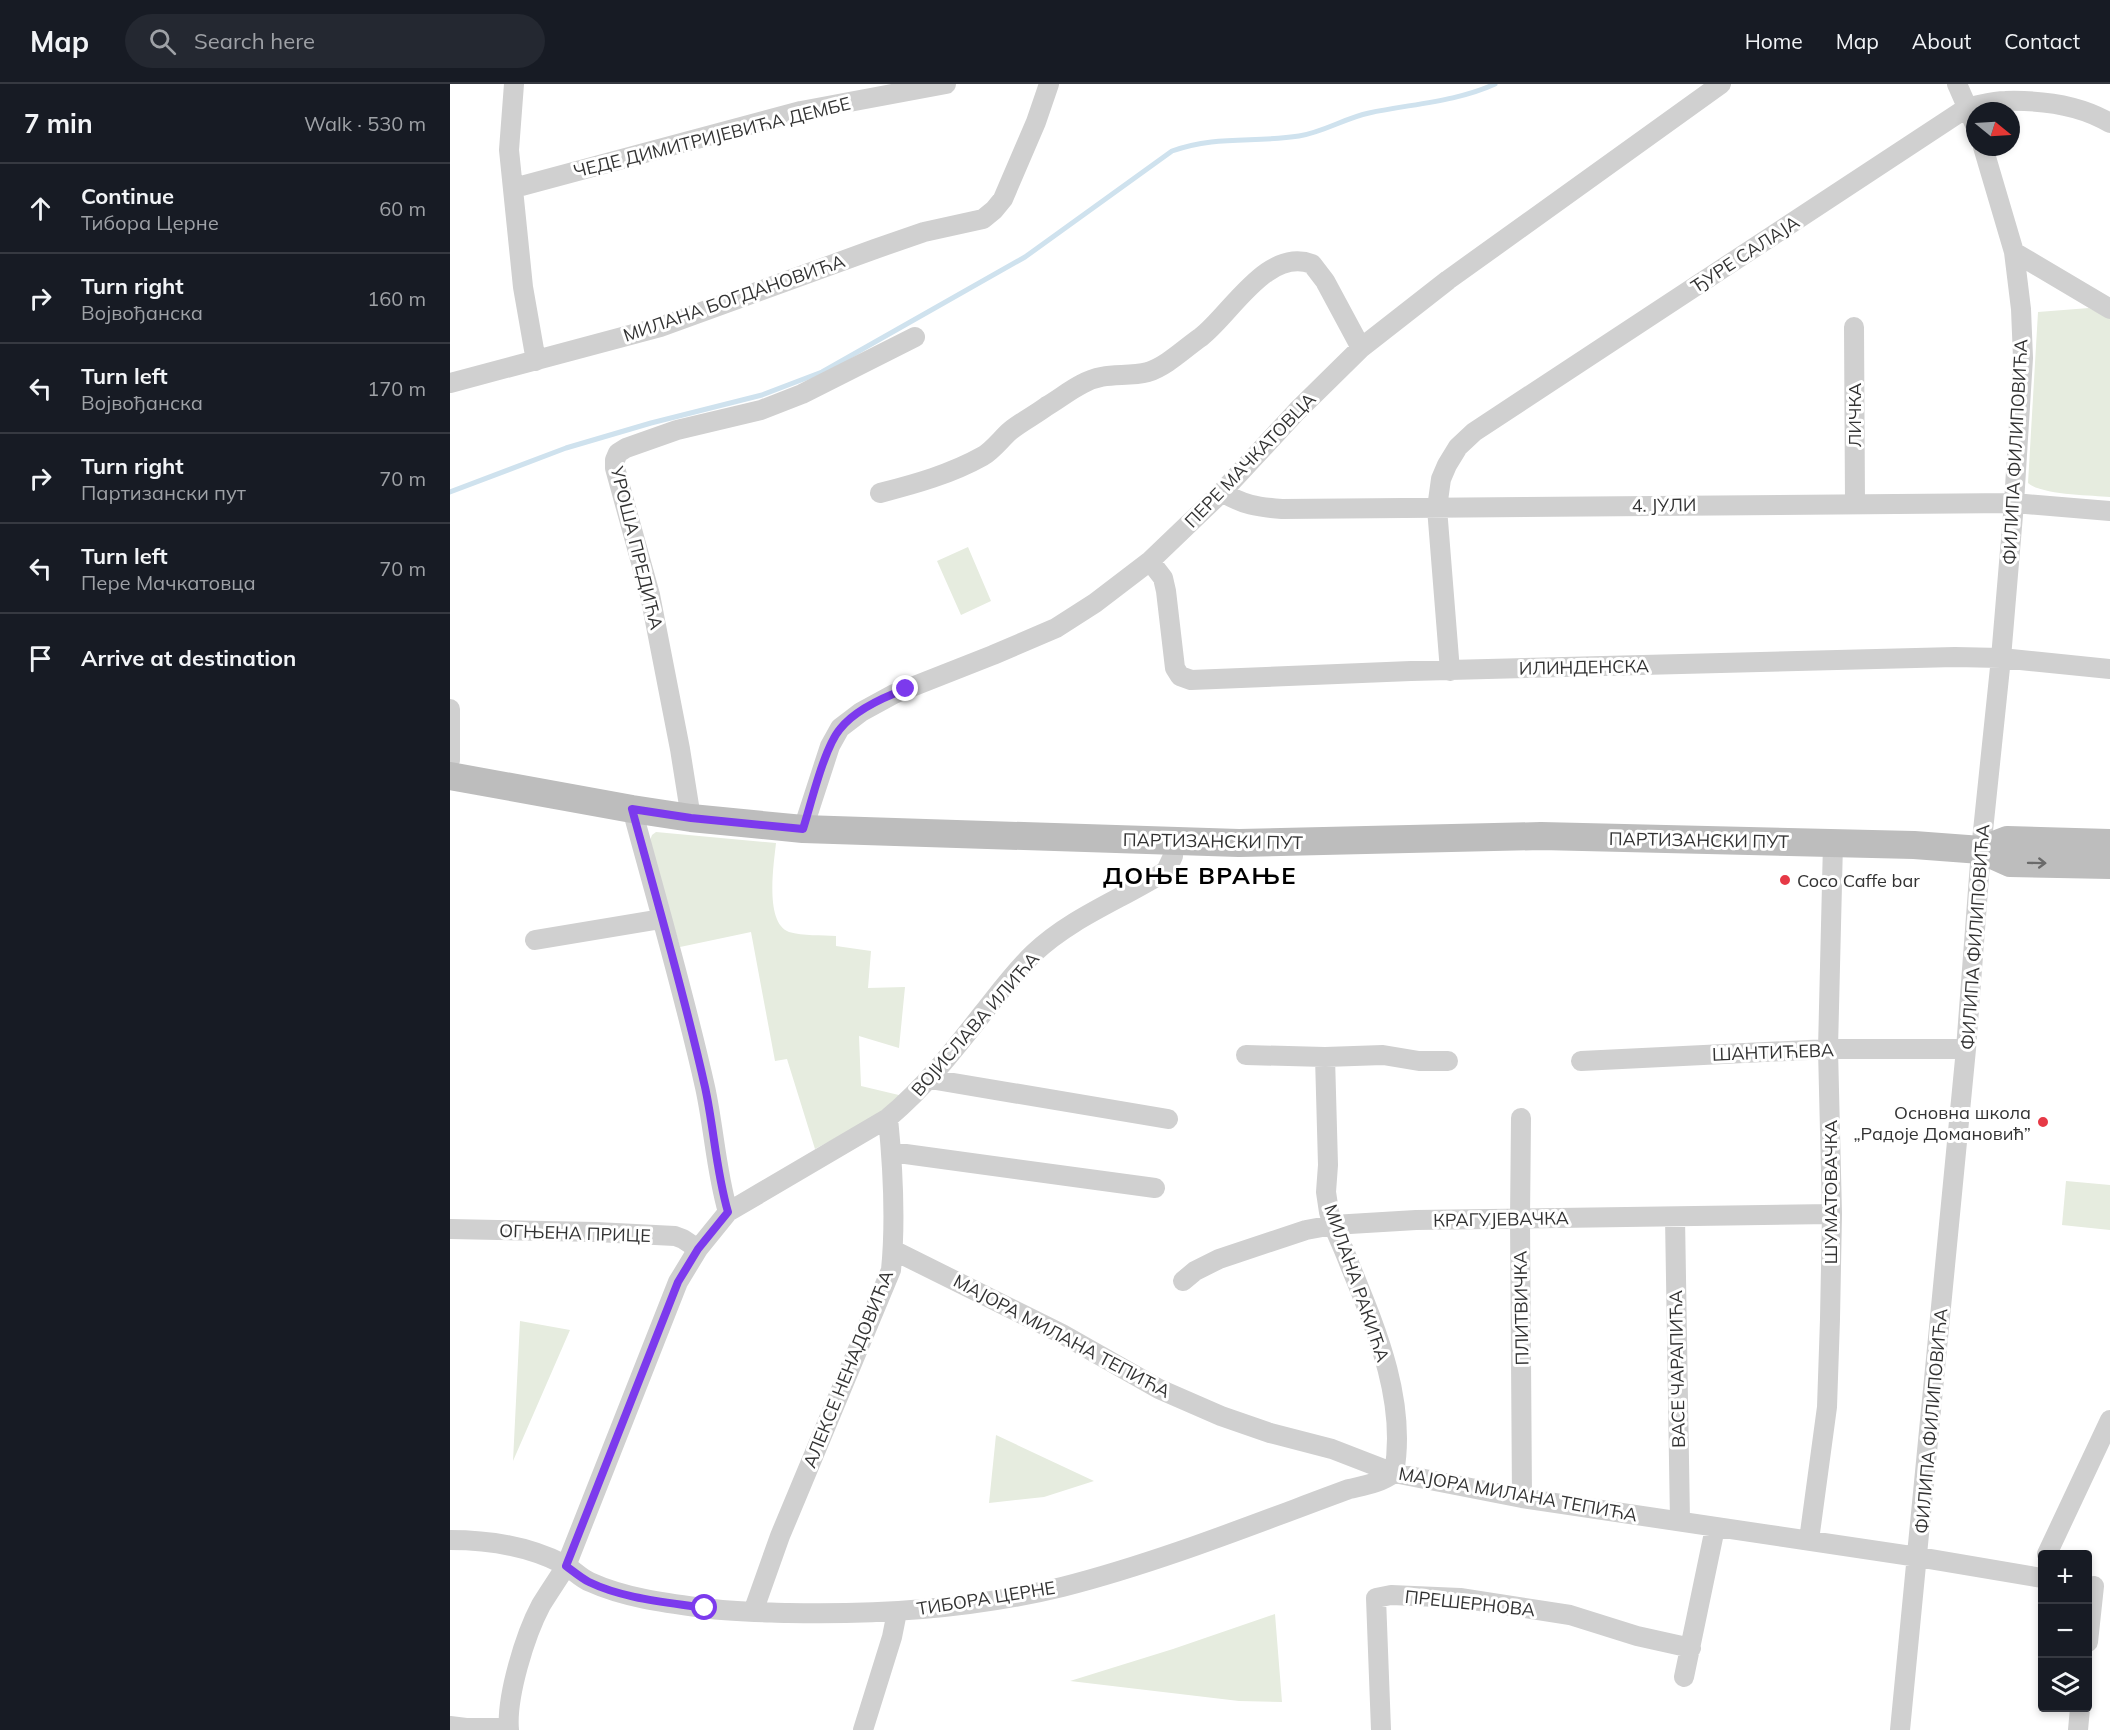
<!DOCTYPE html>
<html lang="en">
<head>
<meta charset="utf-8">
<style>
  body { margin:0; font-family:Mulish,sans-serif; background:#242831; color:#f1f3f6 }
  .controls { position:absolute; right:18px; bottom:18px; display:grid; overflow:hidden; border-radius:6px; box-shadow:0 3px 9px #0003 }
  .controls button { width:54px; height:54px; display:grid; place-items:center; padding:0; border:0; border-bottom:2px solid #363941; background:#171b24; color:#f1f3f6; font:30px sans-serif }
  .compass { position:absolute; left:1516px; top:18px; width:54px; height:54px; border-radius:50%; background:#171b24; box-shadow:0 3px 9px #0003; rotate:108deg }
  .stop { position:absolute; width:18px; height:18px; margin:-14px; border:4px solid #7c3aed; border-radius:50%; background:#fff }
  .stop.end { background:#7c3aed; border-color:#fff; box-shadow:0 2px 6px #0008 }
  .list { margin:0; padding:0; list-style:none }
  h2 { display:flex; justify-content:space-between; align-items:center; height:78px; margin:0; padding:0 24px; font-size:26px }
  h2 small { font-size:20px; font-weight:400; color:#9ea1a6 }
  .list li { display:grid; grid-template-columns:39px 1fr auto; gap:18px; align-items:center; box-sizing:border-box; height:90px; padding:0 24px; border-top:2px solid #363941 }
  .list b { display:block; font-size:22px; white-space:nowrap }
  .list p { margin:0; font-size:20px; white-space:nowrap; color:#9ea1a6 }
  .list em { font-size:20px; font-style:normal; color:#9ea1a6 }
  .icon { flex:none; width:33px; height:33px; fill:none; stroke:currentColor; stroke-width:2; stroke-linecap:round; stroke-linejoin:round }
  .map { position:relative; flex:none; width:1660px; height:1646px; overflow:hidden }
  header { display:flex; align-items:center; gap:36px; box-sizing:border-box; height:84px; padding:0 30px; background:#171b24; border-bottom:2px solid #363941 }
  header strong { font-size:28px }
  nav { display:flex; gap:33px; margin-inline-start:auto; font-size:21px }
  .search { width:420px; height:54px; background:#242831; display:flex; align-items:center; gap:15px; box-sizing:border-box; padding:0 21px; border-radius:33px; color:#9ea1a6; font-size:22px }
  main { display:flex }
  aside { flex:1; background:#171b24 }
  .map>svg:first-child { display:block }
  .green { fill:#e6ecdf }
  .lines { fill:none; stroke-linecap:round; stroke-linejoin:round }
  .stream { stroke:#cfe2ee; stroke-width:5 }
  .minor { stroke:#d0d0d0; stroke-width:20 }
  .secondary { stroke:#bdbdbd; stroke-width:28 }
  .oneway { stroke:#6a6a6a }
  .route { stroke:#7c3aed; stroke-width:8 }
  .poi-dot { fill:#e63946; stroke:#fff; stroke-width:2 }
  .labels { text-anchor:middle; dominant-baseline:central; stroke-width:6; stroke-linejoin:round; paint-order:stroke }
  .street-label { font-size:18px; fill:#333; stroke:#fff }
  .poi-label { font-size:18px; fill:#333; stroke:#fff; text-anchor:start }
  .district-label { font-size:24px; font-weight:bold; letter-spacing:1.5px; fill:#000; stroke:#fff }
</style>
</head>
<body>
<header>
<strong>Map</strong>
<div class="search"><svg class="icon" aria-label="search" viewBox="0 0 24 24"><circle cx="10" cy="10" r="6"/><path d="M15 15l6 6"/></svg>Search here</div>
<nav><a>Home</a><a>Map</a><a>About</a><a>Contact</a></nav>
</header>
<main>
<aside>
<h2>7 min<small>Walk · 530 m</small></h2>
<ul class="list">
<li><svg class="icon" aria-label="ahead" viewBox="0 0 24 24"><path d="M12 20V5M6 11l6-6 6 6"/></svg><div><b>Continue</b><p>Тибора Церне</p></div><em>60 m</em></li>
<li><svg class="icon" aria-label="right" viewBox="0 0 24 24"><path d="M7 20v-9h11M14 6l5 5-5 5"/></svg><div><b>Turn right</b><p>Војвођанска</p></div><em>160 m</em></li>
<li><svg class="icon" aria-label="left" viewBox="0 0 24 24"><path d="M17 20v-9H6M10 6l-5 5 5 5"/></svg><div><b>Turn left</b><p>Војвођанска</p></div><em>170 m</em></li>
<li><svg class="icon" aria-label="right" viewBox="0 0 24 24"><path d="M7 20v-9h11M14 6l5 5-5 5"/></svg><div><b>Turn right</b><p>Партизански пут</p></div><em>70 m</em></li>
<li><svg class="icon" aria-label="left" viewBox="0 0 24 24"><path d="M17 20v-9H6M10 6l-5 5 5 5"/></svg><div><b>Turn left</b><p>Пере Мачкатовца</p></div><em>70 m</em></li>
<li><svg class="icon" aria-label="arrive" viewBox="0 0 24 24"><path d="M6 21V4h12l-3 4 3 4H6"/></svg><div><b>Arrive at destination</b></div></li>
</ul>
</aside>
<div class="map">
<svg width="1660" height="1646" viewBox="0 0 1660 1646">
  <rect width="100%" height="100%" fill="#fff"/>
  <path class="green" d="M1639,224L1660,234V413C1641,411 1592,411 1578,399L1588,228Z
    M518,463L541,517L511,531L487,477Z
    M206,748L326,759C324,779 314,839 339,848C353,852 372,851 386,852V862L421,867L418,904L455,903L449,964L409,952L411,1002L453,1012L439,1026L365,1065L337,975L325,977L301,848L230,863L199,759L202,751Z
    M1616,1097L1660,1101V1146L1612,1141Z
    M70,1237L120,1246L63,1377Z
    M546,1351L644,1397L594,1413L539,1419Z
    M825,1530L832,1618L789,1617L620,1597L723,1565Z"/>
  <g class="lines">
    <path class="stream" d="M0,408L116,364L201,339L312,311L372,288L575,173L722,67C766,51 804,59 849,52C874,48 895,34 919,29C960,20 1006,18 1045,0"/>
    <path class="minor" d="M64,0L59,66L73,203L86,277
      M1507,0L1525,41
      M64,104L351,27L496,0
      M1564,168L1660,225
      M1404,243L1405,419
      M0,299L210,243L425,165L474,148L533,135L544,126L553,115L586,38L599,0
      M772,408C793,421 807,423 832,425L1564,419L1660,427
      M430,409C465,400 501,390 533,372C543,366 551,355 560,347C571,338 585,331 597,322C609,315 620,306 632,300C655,287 674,294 698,288C717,282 735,264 751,253C781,230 817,163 862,180L875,197L911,264
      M700,477L713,494L716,507L725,584L730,592L741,596L961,587L1505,573L1551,574L1660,585
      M1000,587L987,424L991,395L997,381L1008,363L1024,348L1518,23C1530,21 1543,17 1555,17C1590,16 1630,21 1660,39
      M0,625V676
      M182,725C207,817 234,909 255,1003C264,1044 266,1087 278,1128
      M241,734L230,665L200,511L165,384V376L168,369L176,364L227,346L311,326L352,310L465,253
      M353,745L380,662L390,644L411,628L444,610L543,571L606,544L645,519L700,477L772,408L847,327L911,264L998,196L1271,0
      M85,856L211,835
      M796,971L875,973L933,971L969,977H998
      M1131,977L1378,965H1516
      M480,995L718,1035
      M1071,1034L1070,1135L1072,1414
      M441,1068L705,1104
      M1225,1133L1230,1437
      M0,1145L146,1148L225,1152L233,1155L248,1165
      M443,1166L612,1250L709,1305L771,1332L820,1349L882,1365L944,1389L1072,1414L1468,1473L1592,1494
      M733,1197L745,1187L769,1175L856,1146L883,1141L966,1136L1382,1130
      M0,1456C39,1456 78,1462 113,1480C123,1485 130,1494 140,1498C175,1514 216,1519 254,1524C282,1528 310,1528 338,1529C429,1531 522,1525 612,1503C710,1478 804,1440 899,1405C916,1401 930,1399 944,1389C957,1317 926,1245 899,1179C893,1162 884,1146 879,1128L876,1108L878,1081L875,973
      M1359,1456L1377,1323L1380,1235L1382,1130L1378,965L1383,759
      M1597,1470L1660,1336
      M303,1528L330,1452L441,1186C446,1136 443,1084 438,1034
      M1638,1558L1644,1502
      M1234,1593L1265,1444
      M0,1642L16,1644H58
      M59,1646C56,1613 75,1551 91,1521C99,1508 108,1495 116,1482L228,1198L248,1165L278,1128L438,1034C475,1003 504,966 533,929C549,909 565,887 584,869C622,833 672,815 716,787L723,772L724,757
      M413,1646L442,1553L447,1528
      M931,1646L926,1514L941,1511L1010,1514L1120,1531L1187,1552L1241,1564
      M1450,1646L1516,965L1531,766L1551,574L1564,419L1573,274L1571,225L1564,168L1533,63
      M1628,1646L1630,1624"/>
    <path class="secondary" d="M0,692L182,725L241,734L353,745L789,759L1091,752L1464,761L1531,766L1560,779L1660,781
      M1531,766L1557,756L1660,759"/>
  </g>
  <defs><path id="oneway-shaft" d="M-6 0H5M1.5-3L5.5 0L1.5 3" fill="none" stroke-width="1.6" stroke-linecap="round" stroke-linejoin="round" transform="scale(1.5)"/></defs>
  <use class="oneway" href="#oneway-shaft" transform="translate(1587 779) rotate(1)"/>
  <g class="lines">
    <path class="route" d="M255,1524C217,1518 174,1515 139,1498C131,1494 123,1487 116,1482L228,1198L248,1165L278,1128C266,1087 264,1044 255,1003C234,909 207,817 182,725L241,734L353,745C361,720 374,664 390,645C405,626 434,613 456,605"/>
  </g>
  <g class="poi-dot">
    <circle cx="1335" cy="796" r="6"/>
    <circle cx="1593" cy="1038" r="6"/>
  </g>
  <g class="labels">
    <g class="street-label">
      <text transform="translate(262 53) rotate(-14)">ЧЕДЕ ДИМИТРИЈЕВИЋА ДЕМБЕ</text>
      <text transform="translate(1295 170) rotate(-33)">ЂУРЕ САЛАЈА</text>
      <text transform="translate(284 214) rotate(-19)">МИЛАНА БОГДАНОВИЋА</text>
      <text transform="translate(1404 331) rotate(-90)">ЛИЧКА</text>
      <text transform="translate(1565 368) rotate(-87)">ФИЛИПА ФИЛИПОВИЋА</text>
      <text transform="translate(800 376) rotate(-46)">ПЕРЕ МАЧКАТОВЦА</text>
      <text transform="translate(1214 421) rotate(-1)">4. ЈУЛИ</text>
      <text transform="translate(187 464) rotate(76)">УРОША ПРЕДИЋА</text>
      <text transform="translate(1134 583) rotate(-1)">ИЛИНДЕНСКА</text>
      <text transform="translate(1249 756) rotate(1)">ПАРТИЗАНСКИ ПУТ</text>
      <text transform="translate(763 757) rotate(1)">ПАРТИЗАНСКИ ПУТ</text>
      <text transform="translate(1525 853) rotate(-86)">ФИЛИПА ФИЛИПОВИЋА</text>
      <text transform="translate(525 940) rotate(-49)">ВОЈИСЛАВА ИЛИЋА</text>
      <text transform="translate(1323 968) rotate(-2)">ШАНТИЋЕВА</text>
      <text transform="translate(1380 1108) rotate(-90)">ШУМАТОВАЧКА</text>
      <text transform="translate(1051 1135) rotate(-1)">КРАГУЈЕВАЧКА</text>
      <text transform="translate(125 1149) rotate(2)">ОГЊЕНА ПРИЦЕ</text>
      <text transform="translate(907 1199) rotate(71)">МИЛАНА РАКИЋА</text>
      <text transform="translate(1071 1224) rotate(-91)">ПЛИТВИЧКА</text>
      <text transform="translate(612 1252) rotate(28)">МАЈОРА МИЛАНА ТЕПИЋА</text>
      <text transform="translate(398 1285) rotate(-68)">АЛЕКСЕ НЕНАДОВИЋА</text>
      <text transform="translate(1227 1285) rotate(-91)">ВАСЕ ЧАРАПИЋА</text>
      <text transform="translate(1481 1337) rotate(-85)">ФИЛИПА ФИЛИПОВИЋА</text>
      <text transform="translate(1068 1410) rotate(10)">МАЈОРА МИЛАНА ТЕПИЋА</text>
      <text transform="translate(536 1514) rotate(-9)">ТИБОРА ЦЕРНЕ</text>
      <text transform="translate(1020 1519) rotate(6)">ПРЕШЕРНОВА</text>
    </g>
    <g class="poi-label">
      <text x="1347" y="796">Coco Caffe bar</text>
      <text x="1581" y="1028" text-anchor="end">Основна школа<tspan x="1581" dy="21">„Радоје Домановић”</tspan></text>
    </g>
    <g class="district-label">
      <text x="750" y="791">ДОЊЕ ВРАЊЕ</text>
    </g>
  </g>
</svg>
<div class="controls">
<button>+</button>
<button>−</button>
<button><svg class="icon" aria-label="layers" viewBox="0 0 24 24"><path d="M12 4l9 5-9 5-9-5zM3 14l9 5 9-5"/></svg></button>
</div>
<svg class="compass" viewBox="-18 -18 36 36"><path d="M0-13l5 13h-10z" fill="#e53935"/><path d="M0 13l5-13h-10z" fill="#9ea1a6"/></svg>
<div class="stop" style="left:255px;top:1524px"></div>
<div class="stop end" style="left:456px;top:605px"></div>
</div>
</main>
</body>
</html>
